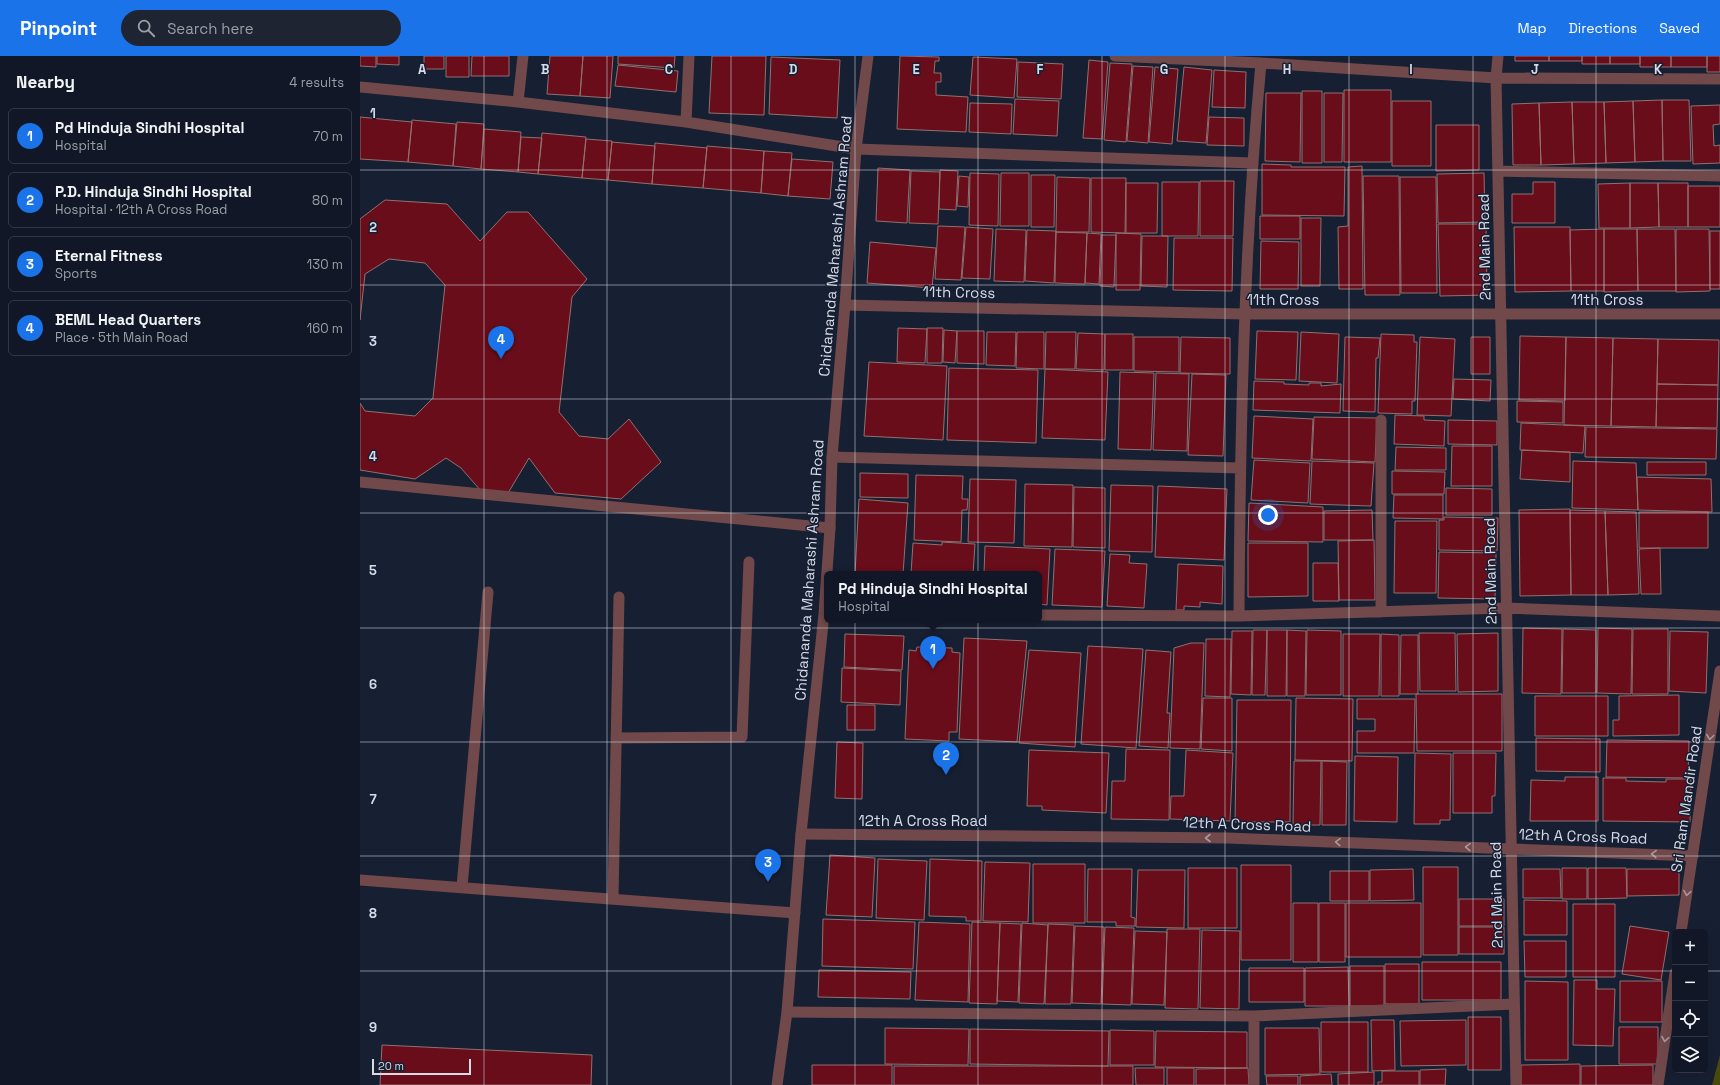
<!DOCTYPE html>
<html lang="en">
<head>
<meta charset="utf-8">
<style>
  body { margin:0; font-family:"Space Grotesk",sans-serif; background:#1e2432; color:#f1f3f6 }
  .controls { position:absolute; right:12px; bottom:12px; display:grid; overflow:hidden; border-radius:6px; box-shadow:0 4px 16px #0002 }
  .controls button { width:36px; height:36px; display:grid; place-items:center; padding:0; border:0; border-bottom:1px solid #303643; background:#111726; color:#f1f3f6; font:20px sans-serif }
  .scale { position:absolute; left:12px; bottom:10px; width:99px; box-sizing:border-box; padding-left:4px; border:2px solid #d5dbe8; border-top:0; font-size:11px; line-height:14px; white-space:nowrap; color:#d5dbe8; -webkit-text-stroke:3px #171f32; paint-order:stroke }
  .you { position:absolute; left:908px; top:459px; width:14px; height:14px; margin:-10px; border:3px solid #fff; border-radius:50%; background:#1a73e8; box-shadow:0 0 0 6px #1a73e833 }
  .badge { display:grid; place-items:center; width:26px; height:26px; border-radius:50%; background:#1a73e8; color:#fff; font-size:13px; font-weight:700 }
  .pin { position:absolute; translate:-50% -33px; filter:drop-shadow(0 1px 2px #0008) }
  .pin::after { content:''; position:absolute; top:21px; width:14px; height:12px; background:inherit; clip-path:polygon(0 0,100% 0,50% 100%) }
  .popup { position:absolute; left:464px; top:515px; width:218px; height:52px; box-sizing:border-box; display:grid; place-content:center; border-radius:6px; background:#111726; filter:drop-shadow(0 1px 3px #0005); font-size:13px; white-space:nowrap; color:#9c9fa7 }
  .popup b { font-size:15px; color:#f1f3f6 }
  .popup::after { content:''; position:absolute; left:50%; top:100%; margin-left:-8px; border:8px solid transparent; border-top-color:#111726 }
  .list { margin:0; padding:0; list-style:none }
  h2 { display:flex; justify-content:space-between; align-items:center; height:52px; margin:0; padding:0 16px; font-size:17px }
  h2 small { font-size:13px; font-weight:400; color:#9c9fa7 }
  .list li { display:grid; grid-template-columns:26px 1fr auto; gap:12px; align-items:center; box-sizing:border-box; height:56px; margin:0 8px 8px; padding:0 8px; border:1px solid #303643; border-radius:6px }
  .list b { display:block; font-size:15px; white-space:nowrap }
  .list p { margin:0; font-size:13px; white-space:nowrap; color:#9c9fa7 }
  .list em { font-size:13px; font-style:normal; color:#9c9fa7 }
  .icon { flex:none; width:22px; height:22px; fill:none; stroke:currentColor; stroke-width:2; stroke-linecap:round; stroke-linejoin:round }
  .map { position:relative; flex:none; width:1360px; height:1029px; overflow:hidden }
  header { display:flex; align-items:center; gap:24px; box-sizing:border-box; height:56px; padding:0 20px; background:#1a73e8; color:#fff }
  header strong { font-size:19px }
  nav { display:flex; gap:22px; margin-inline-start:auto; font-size:14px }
  .search { width:280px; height:36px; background:#1e2432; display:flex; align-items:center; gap:10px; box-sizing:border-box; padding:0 14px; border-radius:22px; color:#9c9fa7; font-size:15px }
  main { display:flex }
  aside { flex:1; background:#111726 }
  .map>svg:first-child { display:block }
  .green { fill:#494a0c }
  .building { fill:#6a0d1a; stroke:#8f7170 }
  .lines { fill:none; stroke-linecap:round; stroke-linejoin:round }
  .service { stroke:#72494a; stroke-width:11 }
  .minor { stroke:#72494a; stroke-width:11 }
  .tertiary { stroke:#72494a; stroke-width:11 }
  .oneway { stroke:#a899a1 }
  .grid { fill:none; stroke:#d5dbe8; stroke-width:1; stroke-opacity:0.55 }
  .labels { text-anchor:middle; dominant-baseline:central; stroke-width:3; stroke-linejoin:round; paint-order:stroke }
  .street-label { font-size:15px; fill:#d5dbe8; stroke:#171f32 }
  .grid-label { font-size:13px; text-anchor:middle; font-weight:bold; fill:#d5dbe8; stroke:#171f32; stroke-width:3; stroke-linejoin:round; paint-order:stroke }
</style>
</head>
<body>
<header>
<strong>Pinpoint</strong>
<div class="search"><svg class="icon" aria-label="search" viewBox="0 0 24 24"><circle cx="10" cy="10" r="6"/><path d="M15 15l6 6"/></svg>Search here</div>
<nav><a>Map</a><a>Directions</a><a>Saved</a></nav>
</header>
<main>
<aside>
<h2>Nearby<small>4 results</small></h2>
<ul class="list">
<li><span class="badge">1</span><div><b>Pd Hinduja Sindhi Hospital</b><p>Hospital</p></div><em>70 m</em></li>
<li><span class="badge">2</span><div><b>P.D. Hinduja Sindhi Hospital</b><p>Hospital · 12th A Cross Road</p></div><em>80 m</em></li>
<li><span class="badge">3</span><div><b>Eternal Fitness</b><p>Sports</p></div><em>130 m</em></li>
<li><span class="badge">4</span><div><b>BEML Head Quarters</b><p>Place · 5th Main Road</p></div><em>160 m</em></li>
</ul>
</aside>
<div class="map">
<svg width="1360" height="1029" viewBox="0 0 1360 1029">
  <rect width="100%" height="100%" fill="#171f32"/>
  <path class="green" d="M1360,999V1029H1352Z"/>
  <path class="building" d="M0,0H16V11L0,10Z
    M17,0H39V9L17,8Z
    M64,0H84V13H64Z
    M86,0H109V21H86Z
    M112,0H149V20H111Z
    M190,0H223L220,40L187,38Z
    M223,0H253L250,42L220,40Z
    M258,0H315L314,12L258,8Z
    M352,0H406L404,59L349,57Z
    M540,0L579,1V5H575L574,17H581V26H576V39L608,41L606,76L537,73Z
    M1155,0H1189V5H1155Z
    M1189,0H1222V5H1189Z
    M1222,0H1250V8H1222Z
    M1250,0H1280V8H1250Z
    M1280,0H1311V11H1280Z
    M1311,0H1347V11H1311Z
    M1347,0H1360V16H1347Z
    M411,1L480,4L477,62L409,58Z
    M613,1L657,3L654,42L610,39Z
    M729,4L748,6L742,83L723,82Z
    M658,6L703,8L701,43L657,41Z
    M750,7L772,8L766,86L744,84Z
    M258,9L318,15L316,36L255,30Z
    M773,10L793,11L788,87L767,85Z
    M795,11L818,13L812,88L789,86Z
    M824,11L852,14L846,87L817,85Z
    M854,14L886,16L885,52L852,51Z
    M984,34H1031V106H984Z
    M942,35H962V107H942Z
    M906,37H941L940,106L905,105Z
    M964,37H983L982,106H964Z
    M655,43L699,45L697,80L653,78Z
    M1302,44H1329L1331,105H1303Z
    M1302,44L1303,105L1275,106L1273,45Z
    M1032,45H1071V110H1032Z
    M1273,45L1275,106L1246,107L1244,46Z
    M1212,46H1244L1246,107L1214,108Z
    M1212,46L1214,108L1181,109L1179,47Z
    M610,47L652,48L651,78L609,76Z
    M1179,47L1181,109H1153L1152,48Z
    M1360,49V68L1353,69L1354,90L1360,89V107L1333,108L1331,50Z
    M0,61L52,66L48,106L0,103Z
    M849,61L884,62V90L847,89Z
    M52,64L96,68L93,110L48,106Z
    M97,66L124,68L121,113L93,110Z
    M1076,69H1119V114L1076,115Z
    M124,73L161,76L158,116L121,113Z
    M182,77L226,81L222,122L178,118Z
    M161,81L182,82L178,118L158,116Z
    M226,83L252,85L248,124L222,122Z
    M252,86L295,90L292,128L248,124Z
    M295,87L347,92L343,132L292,128Z
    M347,90L404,95L401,137L343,132Z
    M404,95L432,97L428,140L401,137Z
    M432,103L473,106L470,143L428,140Z
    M902,108L931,109V111H985L984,160L902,159Z
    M1002,110L1003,233H979L978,171L988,170V111Z
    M518,112L550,114L547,167L516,165Z
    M580,114L598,115L596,154L579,153Z
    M551,115L580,116L578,168L549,167Z
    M610,117L639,118L638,170L609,169Z
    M641,117H669V170H640Z
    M1124,117L1125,166L1078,167L1077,118Z
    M671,119H695L694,171H671Z
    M599,120L609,121L608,151L597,150Z
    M1003,120H1039L1040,239H1005Z
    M697,121L730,122L729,176H696Z
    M1040,121H1076L1077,237H1041Z
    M731,122H766L765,177L731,176Z
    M840,125H874L873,180H840Z
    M802,126H839L838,180H802Z
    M1173,126H1195V167H1152V138H1173Z
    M766,127H798L797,177H766Z
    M1270,127H1298L1299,171L1270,172Z
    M1270,127V172H1239L1238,128Z
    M1298,127H1328V171H1299Z
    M1328,130H1360V171H1328Z
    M25,144L87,148L120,185L147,156H168L227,223L212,241L199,356L219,380L248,383L269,363L301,406L261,443L195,437L169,402L148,437L121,435L101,412L86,402L55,423L0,414V347L5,355L55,360L73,342L85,229L65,207L29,203L5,218L0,264V163Z
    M900,160H940V183H900Z
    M941,162H961L960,230H941Z
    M1078,168H1126L1127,239L1080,240Z
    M578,170L605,171L601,224L575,223Z
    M606,171L633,173L630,223L602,222Z
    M1154,171H1210L1211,235L1155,236Z
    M636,173L666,174L664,226L634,225Z
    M1244,173H1277L1278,235L1244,236Z
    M1244,173V235H1211L1210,174Z
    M1277,173H1315L1316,235H1278Z
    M1316,173H1349L1350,235L1316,236Z
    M667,174L696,175L694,227L665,225Z
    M1350,175H1360V233H1350Z
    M696,176L727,177L725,228L695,227Z
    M727,177L741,178L739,228L725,227Z
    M756,177L781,178L780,234H756Z
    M742,179H756L754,231L740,230Z
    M782,180H808L807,231L781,230Z
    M814,182H873L872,235L813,234Z
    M901,185L939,186L938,233H900Z
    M510,186L576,192L572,232L507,227Z
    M538,272L567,273L565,307L537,306Z
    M567,272H583L582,307H567Z
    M584,274L597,275L595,307L583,306Z
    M597,275H624V308L597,307Z
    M897,275L938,276L936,324L895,323Z
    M627,276H656L655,310L626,309Z
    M657,276H684V313L656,312Z
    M686,276H716L715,313H685Z
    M941,276L979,278L977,327L939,325Z
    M718,277L745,278L744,314L716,313Z
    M745,278H773V314H745Z
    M1021,278L1054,279V286H1057L1055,345H1052V358L1018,357Z
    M1160,280L1206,281L1205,345L1159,344Z
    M774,281H819V316L774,315Z
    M821,281L870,282V318L820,317Z
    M985,281L1020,282L1018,302H1016L1015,356L983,355Z
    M1060,281L1095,283L1091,360L1057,359Z
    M1111,281H1130V318H1111Z
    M1206,281L1253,282L1251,370L1204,369Z
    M1253,282L1298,283L1296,371L1251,370Z
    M1298,283L1359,284L1358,329L1297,328Z
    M509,306L587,310L583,384L504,380Z
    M589,312L678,314L676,387L587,384Z
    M685,313L748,316L745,384L682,382Z
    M760,316L794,317L791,394L758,393Z
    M796,317L829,318L827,395L793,394Z
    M832,318L866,319L863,400L828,399Z
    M1094,323L1131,324L1130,345L1093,343Z
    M894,325L924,326V328L949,329V327H961V330L981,328L980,357L893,354Z
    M1297,328L1358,329L1357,372L1296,371Z
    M1157,345L1203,346V367L1157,366Z
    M1035,359L1064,360V364L1085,365L1084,390L1034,388Z
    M894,360L953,363L951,405L892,402Z
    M954,361L1017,362L1015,406L952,403Z
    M1088,364L1137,365V389L1088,388Z
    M1161,367L1225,370L1223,397L1160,394Z
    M1226,371L1357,373L1356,403L1225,401Z
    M1092,390H1132V430H1091Z
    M1036,391L1086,392V414H1035Z
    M1162,394L1210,396V426L1160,423Z
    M894,404L950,407L948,447L891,444Z
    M952,405L1014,407L1011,450L950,448Z
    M1213,405L1276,407L1278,454L1212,452Z
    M1287,406H1346V419H1287Z
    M1032,415L1085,416L1084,438H1032Z
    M500,417L548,418V442L500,441Z
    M556,419L603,420L602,443H608L607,454H602L601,486L554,484Z
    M1277,421L1351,423L1352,456L1278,454Z
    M610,423L656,424L654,487L608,486Z
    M665,428L713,429L712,491L664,490Z
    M751,429L793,430L792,496L749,495Z
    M798,430L867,433L864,504L795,501Z
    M714,431L745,432V492L713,491Z
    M1086,432L1132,433V459H1086Z
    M1034,439H1083V463L1033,462Z
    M499,443L548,447L543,518H495Z
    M889,447L963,451V486L888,485Z
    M1210,453L1211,539L1160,540L1159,454Z
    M1012,454L1013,484H964V455Z
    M1210,454L1245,455L1248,539H1211Z
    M1245,455L1276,456L1279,538L1248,539Z
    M1279,456H1348V492H1279Z
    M1084,461L1138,462L1137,495L1079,494V464H1084Z
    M1035,465H1077L1076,537H1034Z
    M1014,484L1015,544H979L978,485Z
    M582,486L615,488L613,518H551L553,487L582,489Z
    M888,487H948V540L888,541Z
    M625,490L690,493L687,549L679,548V518H624Z
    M1300,492L1301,538H1281L1279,493Z
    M695,493L745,495L742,551L692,549Z
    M1079,496L1136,497L1135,543L1078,542Z
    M750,498L770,499L769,507L787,508L784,552L747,550Z
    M953,507H978L979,545H953Z
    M818,508L863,510L862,548L840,546V551L824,550V554H816Z
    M1163,572L1202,573L1201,638L1162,637Z
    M1238,572L1272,573L1271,638L1237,637Z
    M1203,573L1236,574V637H1202Z
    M1273,573H1308V638H1272Z
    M893,574H907L905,639H892Z
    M907,574H927L926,640H907Z
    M927,574L946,575L945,640H927Z
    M947,574L981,575V639H946Z
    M872,575H892L891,639L871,638Z
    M1310,575L1348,576L1346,637L1309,635Z
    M1059,577H1095L1096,635H1060Z
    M1138,577V635L1098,636L1097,578Z
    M485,578L544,580L542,614L484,611Z
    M983,578H1020L1019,640H983Z
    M1021,578L1039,579V640H1021Z
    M1041,579H1058V638H1040Z
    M604,582L667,585L657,686L599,683Z
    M846,583H871L870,641L845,640Z
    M831,587H844L840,693L810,692L814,592Z
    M728,590L783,593L776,692L721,688Z
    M557,591L592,592V596L600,597L597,676H589V685L545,683L549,594L556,595Z
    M669,594L721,597L715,691L659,687Z
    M786,594L811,596L807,657H810L808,692L779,690Z
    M482,612L541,615L540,649L481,646Z
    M1056,638H1142V695H1057Z
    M1319,639V679L1253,680V664H1259V640Z
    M1175,640H1248V680H1175Z
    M843,642H872V695L841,693Z
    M936,642L993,643L992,705L935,704Z
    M997,643H1055L1054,697H997V675H1015V663H997Z
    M877,644H931L930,766H875Z
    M487,649H515V674H487Z
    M1176,682L1240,683V716L1176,715Z
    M1247,684L1329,685L1328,722L1246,721Z
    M477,686L503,687L502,743L475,742Z
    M766,693L810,694L809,764L751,763L752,725H765Z
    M669,694L749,697L746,757L682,754V750H667Z
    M826,694L873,697L870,765L810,763L811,740H824Z
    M1055,697L1091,698L1090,764H1080V768H1054Z
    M1093,697H1136L1135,740H1132V757H1093Z
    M995,700L1038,701L1037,766L994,765Z
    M934,705H961L960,769H933Z
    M962,705L987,706L986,769H962Z
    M1205,721H1238V765H1170L1171,724L1205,725Z
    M1243,722H1266V725L1306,726V723H1331L1330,766L1243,765Z
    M470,799L515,802L512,861L466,859Z
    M518,803L567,805L564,864L516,862Z
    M570,803L622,805L621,865H606V861L569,860Z
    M625,806L670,807L668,866L623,865Z
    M673,808H725V867H673Z
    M881,809H931V904H881Z
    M1063,811H1098V899H1063Z
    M828,812H877V872H828Z
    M1202,812H1227V843H1202Z
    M1228,812H1266L1267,842L1228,843Z
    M728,813H772L771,861L775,862V870H756V866H727Z
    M1053,813L1054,844L1010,845V814Z
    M1163,813H1200L1201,842H1163Z
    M1267,813H1319V839L1267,840Z
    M778,814H825L824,872L776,871Z
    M970,815H1009V845H970Z
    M1099,843H1144V870H1099Z
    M1164,844L1207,845V879H1164Z
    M933,847H958V906H933Z
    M959,847H985V906H959Z
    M986,847H1061V901H986Z
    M1213,848H1255V921H1213Z
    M463,863L555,866L553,913L462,910Z
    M559,866L610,868L608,946L555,944Z
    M612,866L640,867L637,948L609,947Z
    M640,867L661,868L658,946L637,945Z
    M662,867L688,869L684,948L659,947Z
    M688,868L714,869L711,948H685Z
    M715,870L744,871L741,948L712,947Z
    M1270,870L1309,876L1301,924L1262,918Z
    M745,871L774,872L771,949L742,948Z
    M1099,871H1144V898H1099Z
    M807,873H840L838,953L805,952Z
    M842,874L880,875L879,953L840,952Z
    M775,875L807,876L804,949L772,948Z
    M1164,885H1206V921H1165Z
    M1062,906H1141V944H1062Z
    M1025,908H1059V948H1025Z
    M990,910H1024V950H990Z
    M988,911L989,950H945V912Z
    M889,912H944V946H889Z
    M459,914L551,916L550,943L458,941Z
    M1214,924H1237V933H1255L1253,990L1213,989Z
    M1165,925L1208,926V1004H1165Z
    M1260,925H1302V966H1260Z
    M1108,961H1141V1014H1108Z
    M1011,964H1034L1035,1014L1012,1015Z
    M1106,964V1009L1041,1010L1040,965Z
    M961,966H1008V1016H961Z
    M1259,971H1298V1008H1259Z
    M525,972L609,973L608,1009L525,1008Z
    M905,972H959L960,1018L905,1019Z
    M610,973L749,975L748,1010L610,1008Z
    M750,974L794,975V1009H750Z
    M796,975L887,976V1012L795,1011Z
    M22,989L232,999L231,1029H20Z
    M1220,1008V1029H1161V1009Z
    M452,1009H532V1029H452Z
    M1293,1009V1029H1221V1010Z
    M534,1010H773V1029H534Z
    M775,1012H804V1029H776Z
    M807,1012H834V1029H807Z
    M888,1012L889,1029H836V1013Z
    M1086,1013L1085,1029H1060V1014Z
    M1022,1015H1059V1029H1018V1026H1022Z
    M1014,1016V1029H978V1018Z
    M971,1018L972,1029H940V1020Z
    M906,1020H938V1029H907Z"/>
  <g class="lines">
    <path class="service" d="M0,426L470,472
      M256,682L382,681L389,506
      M0,824L435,857
      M102,831L128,536
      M253,843L259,541"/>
    <path class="minor" d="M755,0L901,7L1136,22L1360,23
      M1138,0L1136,22L1156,1029
      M0,31L158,46L326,66L496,93L892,107
      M158,46L163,0
      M326,66L329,0
      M1138,115L1360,120
      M485,249L884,258H1360
      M472,401L880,412
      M1021,556V364
      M679,559L879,560L1145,552L1360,560
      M879,560C880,375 884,191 901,7
      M441,778L868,782L1333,800
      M1321,876L1360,615
      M427,956L894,960L1154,948
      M894,960V1029
      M1298,1029L1315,917"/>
    <path class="tertiary" d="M417,1029L427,956L441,778L464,558L470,472L472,401L485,249L496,93L508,0"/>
  </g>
  <defs><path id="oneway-chevron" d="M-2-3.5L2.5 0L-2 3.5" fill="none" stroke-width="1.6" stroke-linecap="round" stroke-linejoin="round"/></defs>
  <g class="oneway">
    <use href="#oneway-chevron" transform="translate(1350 681) rotate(98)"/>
    <use href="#oneway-chevron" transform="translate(848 782) rotate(-180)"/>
    <use href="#oneway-chevron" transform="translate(978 786) rotate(-178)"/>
    <use href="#oneway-chevron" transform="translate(1108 791) rotate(-178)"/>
    <use href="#oneway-chevron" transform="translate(1294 798) rotate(-178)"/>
    <use href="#oneway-chevron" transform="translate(1327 837) rotate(99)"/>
    <use href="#oneway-chevron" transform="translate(1305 983) rotate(99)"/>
  </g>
  <path class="grid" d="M124,0V1029M247,0V1029M371,0V1029M495,0V1029M618,0V1029M742,0V1029M865,0V1029M989,0V1029M1113,0V1029M1236,0V1029M0,114H1360M0,229H1360M0,343H1360M0,457H1360M0,572H1360M0,686H1360M0,800H1360M0,915H1315M1345,915H1360"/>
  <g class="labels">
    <g class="street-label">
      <text transform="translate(475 190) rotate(-85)">Chidananda Maharashi Ashram Road</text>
      <text transform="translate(1124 191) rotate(-91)">2nd Main Road</text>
      <text transform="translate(599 236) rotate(1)">11th Cross</text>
      <text x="923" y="243">11th Cross</text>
      <text x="1247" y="243">11th Cross</text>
      <text transform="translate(449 514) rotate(-86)">Chidananda Maharashi Ashram Road</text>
      <text transform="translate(1130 515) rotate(-91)">2nd Main Road</text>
      <text transform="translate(1326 743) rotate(-82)">Sri Ram Mandir Road</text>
      <text x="563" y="764">12th A Cross Road</text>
      <text transform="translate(887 768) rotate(2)">12th A Cross Road</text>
      <text transform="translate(1223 780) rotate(2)">12th A Cross Road</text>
      <text transform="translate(1136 839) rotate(-91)">2nd Main Road</text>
    </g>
  </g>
  <g class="grid-label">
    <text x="62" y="18">A</text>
    <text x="185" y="18">B</text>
    <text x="309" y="18">C</text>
    <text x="433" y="18">D</text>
    <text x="556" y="18">E</text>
    <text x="680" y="18">F</text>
    <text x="804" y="18">G</text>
    <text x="927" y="18">H</text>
    <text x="1051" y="18">I</text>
    <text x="1175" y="18">J</text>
    <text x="1298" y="18">K</text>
    <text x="13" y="62">1</text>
    <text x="13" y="176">2</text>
    <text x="13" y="290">3</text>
    <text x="13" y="405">4</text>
    <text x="13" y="519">5</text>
    <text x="13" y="633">6</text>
    <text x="13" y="748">7</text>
    <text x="13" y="862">8</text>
    <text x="13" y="976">9</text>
  </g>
</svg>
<div class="controls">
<button>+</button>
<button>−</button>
<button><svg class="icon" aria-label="locate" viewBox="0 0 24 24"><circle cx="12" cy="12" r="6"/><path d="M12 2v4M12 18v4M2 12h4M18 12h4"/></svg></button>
<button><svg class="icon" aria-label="layers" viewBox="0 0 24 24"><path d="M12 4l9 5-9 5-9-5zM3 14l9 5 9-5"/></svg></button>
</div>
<div class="scale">20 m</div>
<div class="you"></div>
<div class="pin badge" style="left:573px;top:613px">1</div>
<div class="popup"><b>Pd Hinduja Sindhi Hospital</b>Hospital</div>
<div class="pin badge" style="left:586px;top:719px">2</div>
<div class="pin badge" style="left:408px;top:826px">3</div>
<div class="pin badge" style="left:141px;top:303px">4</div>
</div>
</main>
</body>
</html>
